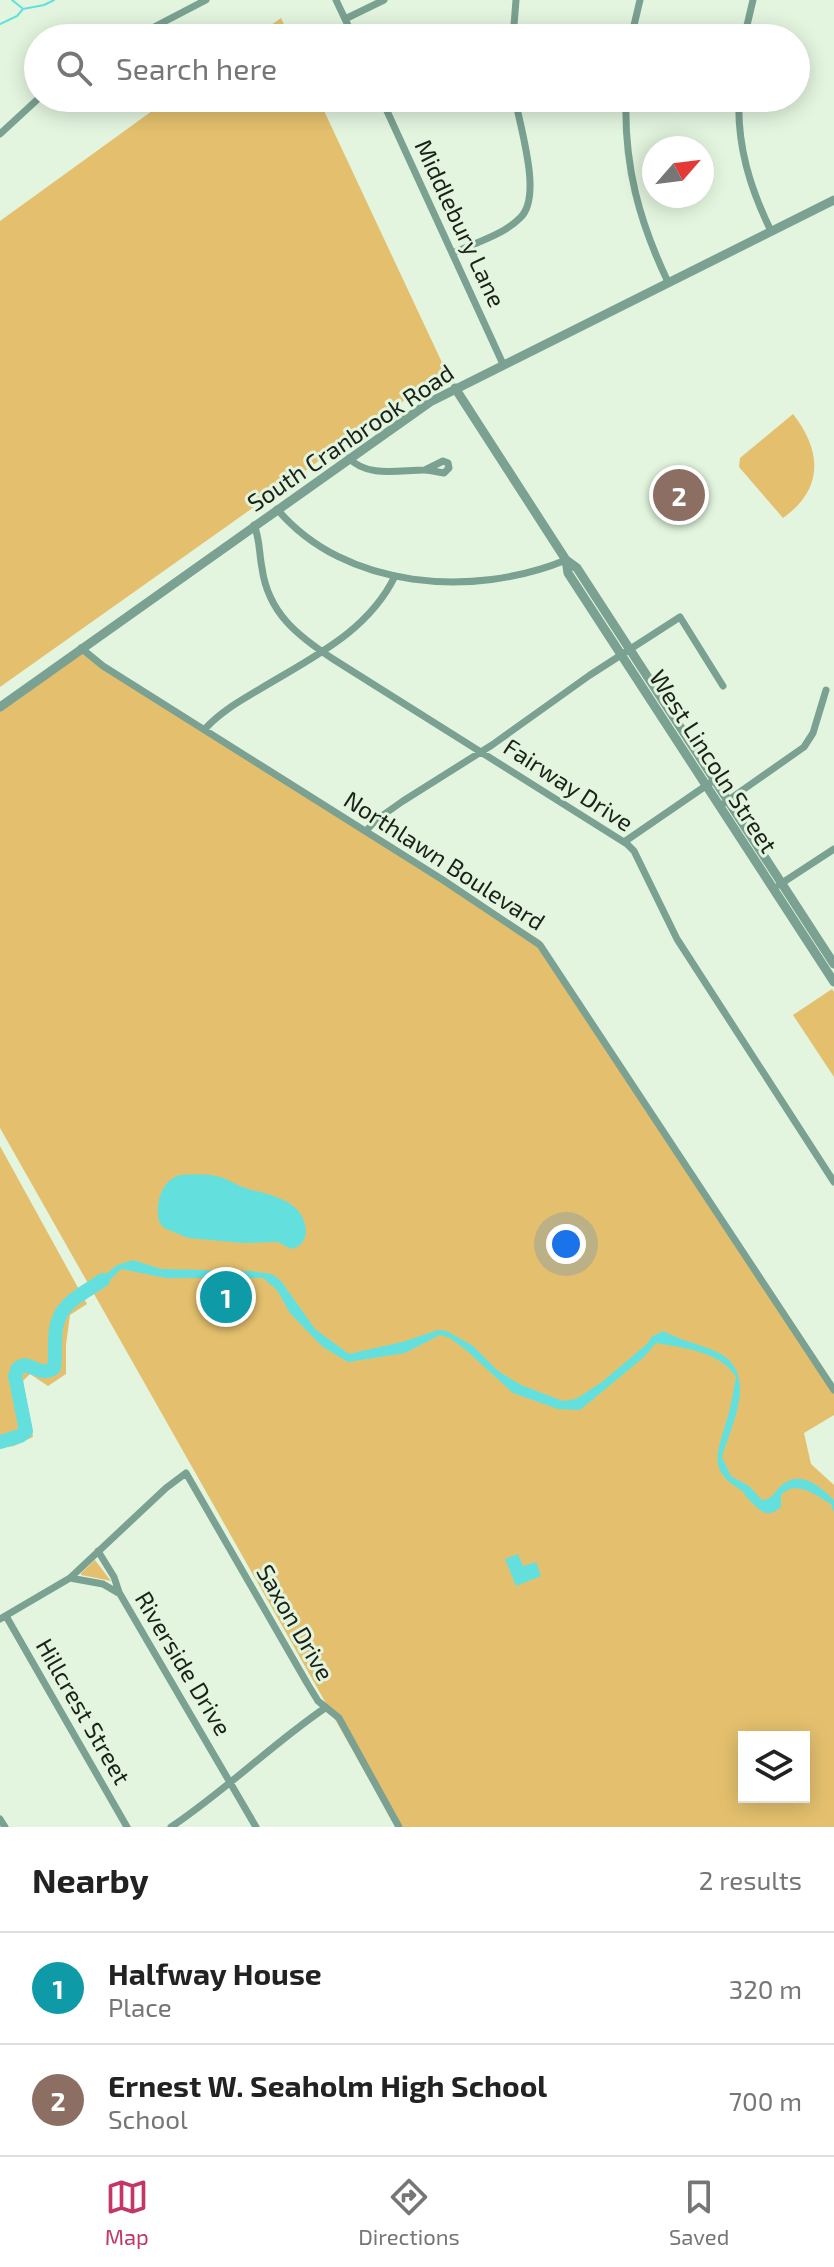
<!DOCTYPE html>
<html lang="en">
<head>
<meta charset="utf-8">
<style>
  body { margin:0; font-family:"Exo 2",sans-serif; background:#f2f2f2; color:#222 }
  .controls { position:absolute; right:24px; bottom:24px; display:grid; overflow:hidden; border-radius:0px; box-shadow:0 4px 20px #0003 }
  .controls button { width:72px; height:72px; display:grid; place-items:center; padding:0; border:0; border-bottom:2px solid #e0e0e0; background:#fff; color:#222; font:40px sans-serif }
  .compass { position:absolute; left:642px; top:136px; width:72px; height:72px; border-radius:50%; background:#fff; box-shadow:0 4px 20px #0003; rotate:62deg }
  .you { position:absolute; left:566px; top:1244px; width:28px; height:28px; margin:-20px; border:6px solid #fff; border-radius:50%; background:#1a73e8; box-shadow:0 0 0 12px #1a73e833 }
  .badge { display:grid; place-items:center; width:52px; height:52px; border-radius:50%; background:#c33666; color:#fff; font-size:26px; font-weight:700 }
  .pin { position:absolute; translate:-50% -50%; border:4px solid #fff; box-shadow:0 2px 8px #0006 }
  .list { margin:0; padding:0; list-style:none }
  h2 { display:flex; justify-content:space-between; align-items:center; height:104px; margin:0; padding:0 32px; font-size:34px }
  h2 small { font-size:26px; font-weight:400; color:#767676 }
  .list li { display:grid; grid-template-columns:52px 1fr auto; gap:24px; align-items:center; box-sizing:border-box; height:112px; padding:0 32px; border-top:2px solid #e0e0e0 }
  .list b { display:block; font-size:30px; white-space:nowrap }
  .list p { margin:0; font-size:26px; white-space:nowrap; color:#767676 }
  .list em { font-size:26px; font-style:normal; color:#767676 }
  .icon { flex:none; width:44px; height:44px; fill:none; stroke:currentColor; stroke-width:2; stroke-linecap:round; stroke-linejoin:round }
  .map { position:relative; flex:none; width:834px; height:1827px; overflow:hidden }
  .search { position:absolute; background:#fff; box-shadow:0 4px 20px #0003; left:24px; right:24px; top:24px; height:88px; display:flex; align-items:center; gap:20px; box-sizing:border-box; padding:0 28px; border-radius:44px; color:#767676; font-size:30px }
  .sheet { height:328px; background:#fff }
  nav { display:flex; justify-content:space-around; align-items:center; box-sizing:border-box; height:112px; border-top:2px solid #e0e0e0; background:#fff; font-size:22px; color:#767676 }
  nav a { display:grid; justify-items:center; gap:4px }
  nav .on { color:#c33666 }
  .map>svg:first-child { display:block }
  .green { fill:#e4c06e; fill-rule:evenodd }
  .water { fill:#63e0de }
  .lines { fill:none; stroke-linecap:round; stroke-linejoin:round }
  .stream { stroke:#63e0de; stroke-width:2 }
  .river { stroke:#63e0de; stroke-width:14 }
  .minor { stroke:#7aa191; stroke-width:7 }
  .tertiary { stroke:#7aa191; stroke-width:9 }
  .labels { text-anchor:middle; dominant-baseline:central; stroke-width:6; stroke-linejoin:round; paint-order:stroke }
  .street-label { font-size:24px; fill:#1a2119; stroke:#e3f5df }
</style>
</head>
<body>
<div class="map">
<svg width="834" height="1827" viewBox="0 0 834 1827">
  <rect width="100%" height="100%" fill="#e3f5df"/>
  <path class="green" d="M281,18L290,38H253Z
    M170,98H318L446,371L0,687V221Z
    M793,414C822,451 824,489 783,518L739,467L740,458Z
    M84,652L540,940L811,1352L834,1394V1415L804,1433L811,1464L834,1485V1827H396L0,1128V711ZM744,1737H804V1797H744Z
    M832,989L834,992V1077L793,1015Z
    M0,1146L87,1304L70,1315L66,1345V1374L48,1386L30,1374L23,1381L33,1437L14,1446L0,1448Z
    M95,1560L111,1581L81,1575V1573Z"/>
  <path class="water" d="M180,1175C194,1174 210,1173 223,1178C233,1182 242,1188 252,1190C274,1195 306,1203 306,1232C305,1242 300,1247 291,1249L278,1242L243,1243L188,1238L164,1228L159,1222C155,1204 161,1180 180,1175Z
    M133,1260L161,1269L251,1271L272,1274L281,1281L315,1329L349,1354L402,1342L438,1330L447,1331L473,1346L498,1371L521,1385L563,1401L576,1399L602,1382L648,1343L651,1337L663,1331C678,1339 694,1343 710,1349C762,1368 733,1420 722,1457L731,1476L749,1486L762,1500C774,1499 773,1492 782,1485C801,1469 821,1487 834,1500V1513L831,1504C815,1495 797,1479 781,1495V1507C765,1522 757,1506 745,1496L744,1492C708,1471 716,1457 726,1422C731,1408 733,1392 736,1377C720,1351 683,1348 656,1343L644,1357L580,1410L558,1409L513,1393L466,1350L450,1338L440,1335L405,1353L348,1362L323,1347L309,1333L290,1313L277,1290L263,1278H166L121,1269L105,1285L88,1293L86,1290L117,1265Z
    M518,1554L523,1566L536,1562L541,1576L516,1586L505,1559Z"/>
  <g class="lines">
    <path class="stream" d="M12,0L22,8
      M0,24L17,16L23,9L44,5L54,0"/>
    <path class="river" d="M0,1442L20,1436L26,1431L15,1376L18,1368L24,1365C36,1367 42,1376 54,1368C56,1355 54,1342 56,1329C60,1302 83,1294 103,1280"/>
    <path class="minor" d="M336,0L354,38
      M345,19L384,0
      M133,38L206,0
      M513,38L516,0
      M631,38L640,0
      M744,38L753,0
      M381,98L503,364
      M626,98C624,166 639,221 668,282
      M739,98C737,146 750,188 771,231
      M0,134L39,98
      M453,253C475,243 503,235 520,218C543,197 520,128 515,98
      M349,458C367,478 400,470 424,470C431,470 437,472 444,473L449,468L448,463L443,461L425,470
      M277,509C345,590 474,598 566,560
      M254,525C260,539 259,553 262,568C268,613 298,636 333,659L627,844L634,851L677,939L834,1182
      M81,648L103,666L443,880L540,945L834,1390
      M205,729C220,712 240,701 260,689C311,658 368,632 395,576
      M720,806L804,747L813,733L826,690
      M366,831L376,820L403,801L492,745L590,675L680,617L723,686
      M624,842L710,783
      M779,885L834,849
      M98,1551L114,1577L119,1592
      M70,1578L166,1488L186,1473L307,1683L318,1701L339,1718L399,1827
      M6,1616L127,1827
      M0,1619L70,1578L103,1584L120,1594L256,1827
      M0,1819L5,1827
      M171,1827C225,1791 271,1745 325,1708"/>
    <path class="tertiary" d="M455,388L566,560L568,573L834,982
      M566,560L577,568L834,964
      M0,707L430,402L834,200"/>
  </g>
  <g class="labels">
    <g class="street-label">
      <text transform="translate(461 223) rotate(65)">Middlebury Lane</text>
      <text transform="translate(350 437) rotate(-34)">South Cranbrook Road</text>
      <text transform="translate(714 761) rotate(57)">West Lincoln Street</text>
      <text transform="translate(569 784) rotate(33)">Fairway Drive</text>
      <text transform="translate(445 860) rotate(33)">Northlawn Boulevard</text>
      <text transform="translate(296 1622) rotate(60)">Saxon Drive</text>
      <text transform="translate(184 1663) rotate(59)">Riverside Drive</text>
      <text transform="translate(84 1711) rotate(60)">Hillcrest Street</text>
    </g>
  </g>
</svg>
<div class="controls">
<button><svg class="icon" aria-label="layers" viewBox="0 0 24 24"><path d="M12 4l9 5-9 5-9-5zM3 14l9 5 9-5"/></svg></button>
</div>
<svg class="compass" viewBox="-18 -18 36 36"><path d="M0-13l5 13h-10z" fill="#e53935"/><path d="M0 13l5-13h-10z" fill="#767676"/></svg>
<div class="you"></div>
<div class="pin badge" style="left:226px;top:1297px;background:#0f9aa8">1</div>
<div class="pin badge" style="left:679px;top:495px;background:#8d6e63">2</div>
<div class="search"><svg class="icon" aria-label="search" viewBox="0 0 24 24"><circle cx="10" cy="10" r="6"/><path d="M15 15l6 6"/></svg>Search here</div>
</div>
<section class="sheet">
<h2>Nearby<small>2 results</small></h2>
<ul class="list">
<li><span class="badge" style="background:#0f9aa8">1</span><div><b>Halfway House</b><p>Place</p></div><em>320 m</em></li>
<li><span class="badge" style="background:#8d6e63">2</span><div><b>Ernest W. Seaholm High School</b><p>School</p></div><em>700 m</em></li>
</ul>
</section>
<nav>
<a class="on"><svg class="icon" aria-label="map" viewBox="0 0 24 24"><path d="M3 6l6-2 6 2 6-2v14l-6 2-6-2-6 2zM9 4v14M15 6v14"/></svg>Map</a>
<a><svg class="icon" aria-label="directions" viewBox="0 0 24 24"><path d="M12 3l9 9-9 9-9-9zM9 14v-3h6M13 9l2 2-2 2"/></svg>Directions</a>
<a><svg class="icon" aria-label="saved" viewBox="0 0 24 24"><path d="M7 4h10v16l-5-4-5 4z"/></svg>Saved</a>
</nav>
</body>
</html>
